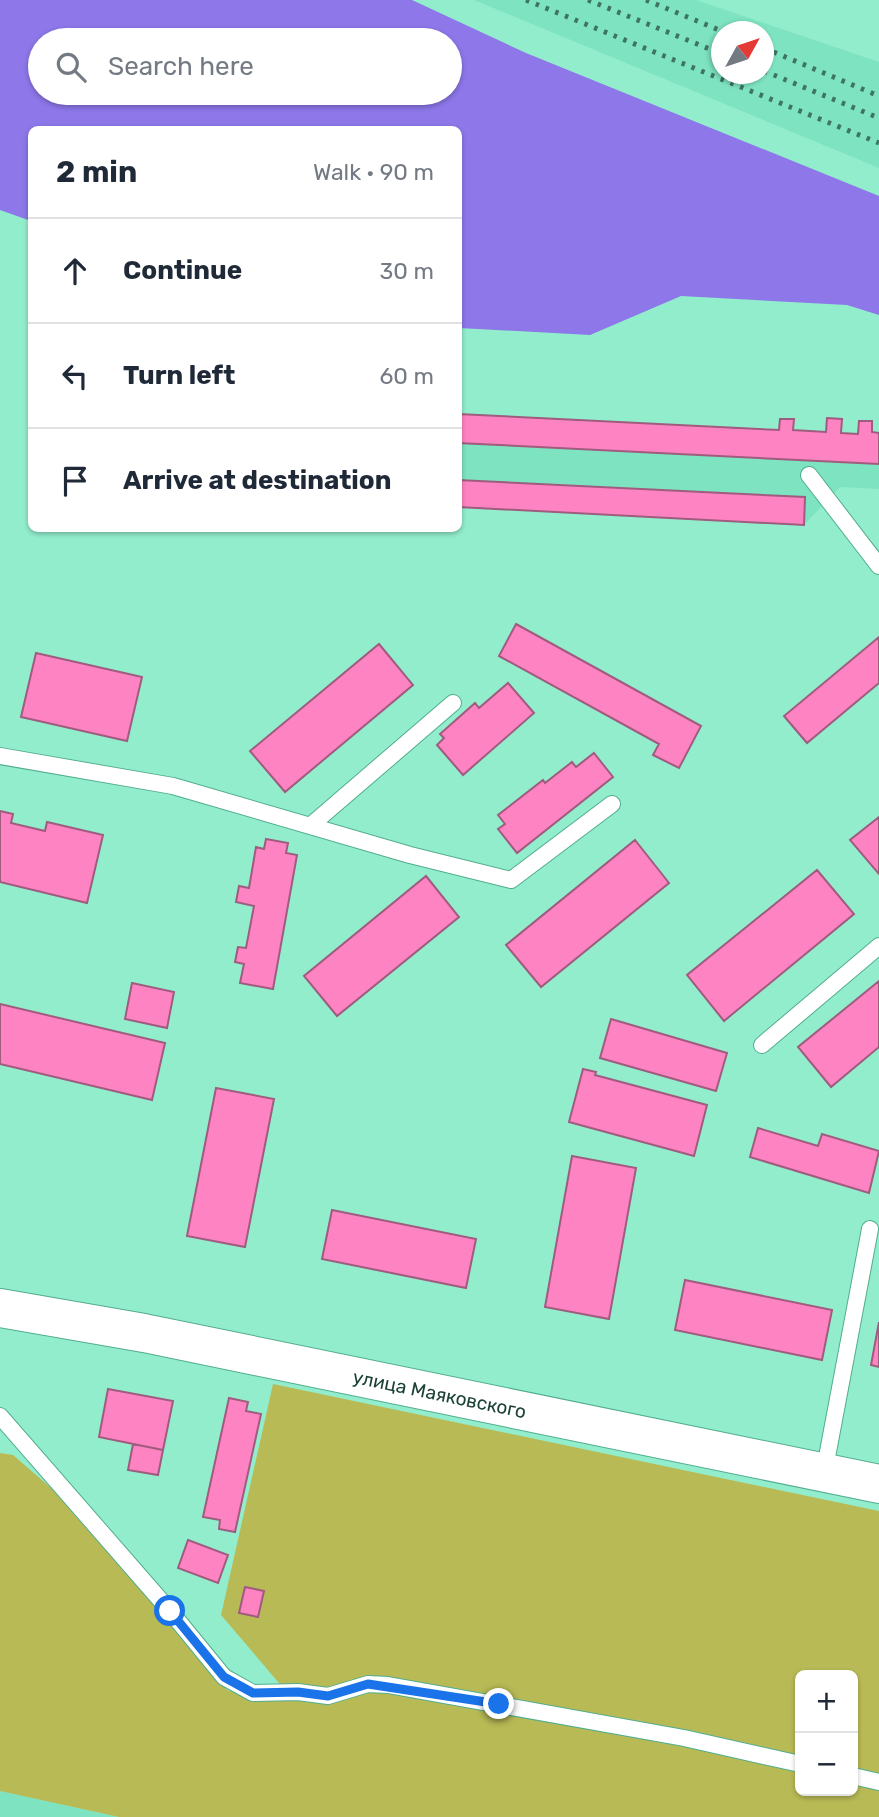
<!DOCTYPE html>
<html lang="en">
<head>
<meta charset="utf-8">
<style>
  body { margin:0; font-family:Rubik,sans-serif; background:#f2f2f3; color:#1f2937 }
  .controls { position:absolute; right:21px; bottom:21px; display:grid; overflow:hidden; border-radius:10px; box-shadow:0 2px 5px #0004 }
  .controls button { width:63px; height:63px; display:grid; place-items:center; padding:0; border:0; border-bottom:2px solid #e0e1e3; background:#fff; color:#1f2937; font:35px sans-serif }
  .compass { position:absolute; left:711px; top:21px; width:63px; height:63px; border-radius:50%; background:#fff; box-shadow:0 2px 5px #0004; rotate:50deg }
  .stop { position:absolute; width:21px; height:21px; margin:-16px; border:5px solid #1a73e8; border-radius:50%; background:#fff }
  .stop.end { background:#1a73e8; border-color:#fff; box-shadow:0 2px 7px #0008 }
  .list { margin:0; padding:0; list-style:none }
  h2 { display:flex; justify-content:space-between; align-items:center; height:91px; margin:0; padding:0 28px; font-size:30px }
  h2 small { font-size:23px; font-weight:400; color:#747a83 }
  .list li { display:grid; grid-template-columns:46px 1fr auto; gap:21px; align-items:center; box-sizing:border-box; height:105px; padding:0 28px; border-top:2px solid #e0e1e3 }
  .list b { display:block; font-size:26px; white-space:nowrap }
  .list em { font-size:23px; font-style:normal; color:#747a83 }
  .icon { flex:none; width:38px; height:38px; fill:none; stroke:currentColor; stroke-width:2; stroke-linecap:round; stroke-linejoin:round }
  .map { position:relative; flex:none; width:879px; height:1817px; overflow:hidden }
  .search { position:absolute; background:#fff; box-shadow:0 2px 5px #0004; left:28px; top:28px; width:434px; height:77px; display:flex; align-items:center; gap:18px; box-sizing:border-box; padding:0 24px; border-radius:38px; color:#747a83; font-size:26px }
  .panel { position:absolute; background:#fff; box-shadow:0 2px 5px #0004; left:28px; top:126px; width:434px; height:406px; border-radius:10px }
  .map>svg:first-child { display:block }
  .built { fill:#7ee3c0; fill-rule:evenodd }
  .green { fill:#b8ba56; fill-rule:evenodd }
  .water { fill:#8d77e9; fill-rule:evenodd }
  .building { fill:#fe83c2; stroke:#a05c7e; stroke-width:2 }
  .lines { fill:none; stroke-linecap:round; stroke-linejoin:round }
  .service-casing { stroke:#52ad8f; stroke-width:18 }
  .tertiary-casing { stroke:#52ad8f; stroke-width:40 }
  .service { stroke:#fff; stroke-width:16 }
  .tertiary { stroke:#fff; stroke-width:38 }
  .rail { stroke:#3e7562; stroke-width:5; stroke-dasharray:3.5 7; stroke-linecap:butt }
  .route { stroke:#1a73e8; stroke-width:9 }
  .labels { text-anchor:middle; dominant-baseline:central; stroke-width:5; stroke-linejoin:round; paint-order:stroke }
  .street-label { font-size:19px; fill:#1b4235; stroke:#ecfdf6 }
</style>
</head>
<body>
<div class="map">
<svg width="879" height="1817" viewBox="0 0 879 1817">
  <rect width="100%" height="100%" fill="#92edcd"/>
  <path class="built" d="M474,0H696L879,62V168ZM722,32H764V74H722Z
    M458,414L779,430L780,419H794V430L826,432L827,418L842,419V433L858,434L859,421H872V432L879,433V489L840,487L804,525L459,507Z
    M0,1791L119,1817H0Z"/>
  <path class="green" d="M273,1384L879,1511V1817H119L0,1791V1453L13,1455L73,1507L227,1690L259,1700L290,1696L221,1615ZM800,1675H853V1791H800Z"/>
  <path class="water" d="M0,0H412L526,53L879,196V315L847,305L681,296L590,335L459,328L458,130H32L31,221L0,210ZM40,40H450V93H40Z"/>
  <path class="building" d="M458,414L779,430L780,419H794L793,430L826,432L827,418L842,419L841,433L858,434L859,421H872V432L879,433V464L458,443Z
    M458,480L805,497L804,525L458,507Z
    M516,624L701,726L679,768L653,755L659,744L499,656Z
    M879,637V683L807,743L784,716Z
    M379,644L413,685L285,792L250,751Z
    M36,653L142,677L127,741L21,717Z
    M508,683L534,713L463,775L437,745L444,738L440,734L475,703L479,708Z
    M594,753L613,777L517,853L498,829L505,824L498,815L543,780L545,783L572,762L576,767Z
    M0,811L13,814L11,823L45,831L47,822L103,835L87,903L0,882Z
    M879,817V874L850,840Z
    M266,839L288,843L286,853L297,855L273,989L240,983L244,964L235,962L238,947L246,948L254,906L236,902L239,886L249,888L256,847L264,849Z
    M635,840L669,883L541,987L506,945Z
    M817,870L854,914L724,1021L687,975Z
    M426,876L459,917L337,1016L304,976Z
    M879,981V1047L831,1087L798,1047Z
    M132,983L174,992L167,1028L125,1019Z
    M0,1004L165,1043L152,1100L0,1064Z
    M611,1019L727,1053L716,1091L600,1058Z
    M583,1069L596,1072L595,1075L707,1105L694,1156L569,1122Z
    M216,1088L274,1099L245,1247L187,1236Z
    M758,1128L818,1146L822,1134L879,1151L869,1193L750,1157Z
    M572,1156L636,1168L609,1319L545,1307Z
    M332,1210L476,1239L466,1288L322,1259Z
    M685,1280L832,1310L822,1360L675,1330Z
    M879,1322V1367L871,1365Z
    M108,1389L173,1401L163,1450L99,1437Z
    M229,1398L248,1402L246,1411L261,1414L235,1532L219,1529L220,1520L203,1517Z
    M133,1444L163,1450L158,1475L128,1470Z
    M188,1540L228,1555L218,1583L178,1568Z
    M245,1587L264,1591L258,1617L239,1613Z"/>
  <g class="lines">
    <defs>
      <path id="service" d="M809,475L879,566
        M0,756L173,786L410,855L511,880L612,804
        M310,826L453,703
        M762,1045L879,946
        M0,1416L170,1611L224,1677L253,1693L298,1692L328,1696L368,1684L388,1685L684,1738L800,1764
        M824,1473L870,1229
        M853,1776L879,1782"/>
      <g id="tertiary">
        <path id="s1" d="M0,1308L144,1333L879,1484"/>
      </g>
    </defs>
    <use href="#service" class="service-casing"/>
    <use href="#tertiary" class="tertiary-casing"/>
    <use href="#service" class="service"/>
    <use href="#tertiary" class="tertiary"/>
    <path class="rail" d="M526,0L879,143
      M588,0L722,54
      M646,0L724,32
      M764,48L879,96
      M764,71L879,118"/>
  </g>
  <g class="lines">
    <path class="route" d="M170,1611L224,1677L253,1693L298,1692L328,1696L368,1684L499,1704"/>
  </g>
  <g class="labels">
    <g class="street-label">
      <text stroke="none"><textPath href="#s1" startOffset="448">улица Маяковского</textPath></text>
    </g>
  </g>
</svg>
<div class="controls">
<button>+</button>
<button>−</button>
</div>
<svg class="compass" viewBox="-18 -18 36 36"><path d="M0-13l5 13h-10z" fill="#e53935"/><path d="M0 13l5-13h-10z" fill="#747a83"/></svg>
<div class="stop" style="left:170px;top:1611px"></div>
<div class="stop end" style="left:499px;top:1704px"></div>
<div class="search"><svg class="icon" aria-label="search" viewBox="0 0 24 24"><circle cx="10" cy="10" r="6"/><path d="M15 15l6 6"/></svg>Search here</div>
<section class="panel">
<h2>2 min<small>Walk · 90 m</small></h2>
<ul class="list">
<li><svg class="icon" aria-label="ahead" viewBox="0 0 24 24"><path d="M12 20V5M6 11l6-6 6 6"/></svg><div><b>Continue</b></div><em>30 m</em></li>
<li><svg class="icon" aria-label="left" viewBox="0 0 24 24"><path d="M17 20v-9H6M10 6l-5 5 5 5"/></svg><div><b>Turn left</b></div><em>60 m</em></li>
<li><svg class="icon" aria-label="arrive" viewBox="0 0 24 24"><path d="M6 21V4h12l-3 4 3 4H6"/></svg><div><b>Arrive at destination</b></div></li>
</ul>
</section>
</div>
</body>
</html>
